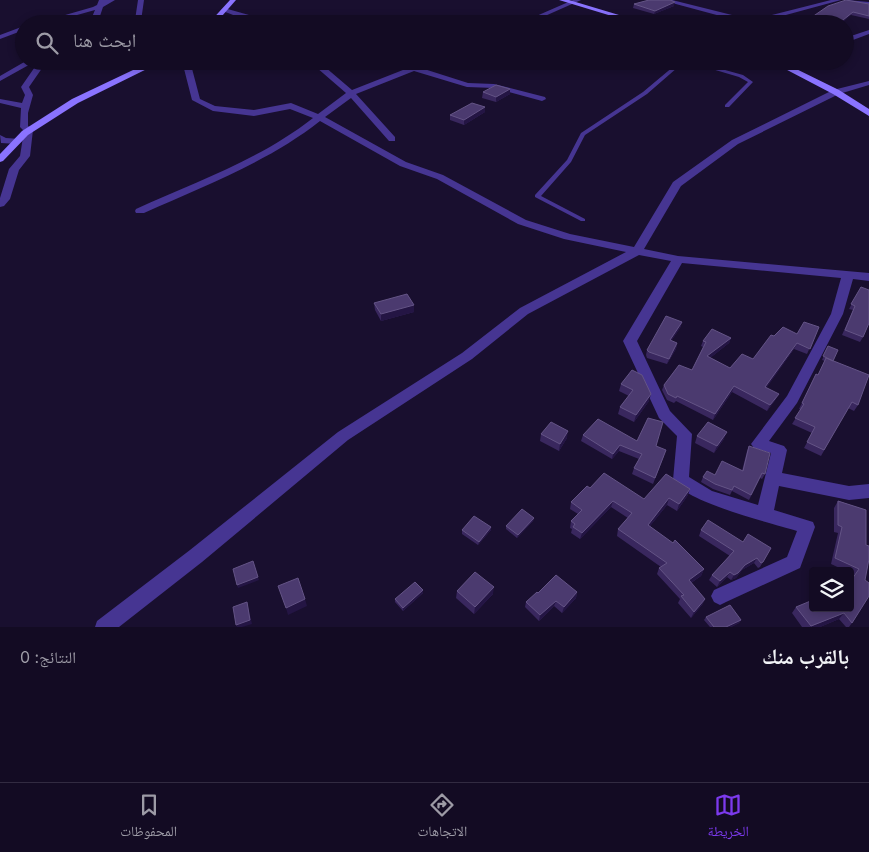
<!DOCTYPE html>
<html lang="ar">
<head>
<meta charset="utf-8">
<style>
  body { margin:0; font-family:Inter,"Noto Naskh Arabic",sans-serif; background:#201930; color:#f1f3f6; direction:rtl }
  .controls { position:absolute; right:15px; bottom:15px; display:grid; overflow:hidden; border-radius:5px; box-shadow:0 2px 8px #0003 }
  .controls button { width:45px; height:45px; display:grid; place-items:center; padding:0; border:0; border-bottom:1px solid #322b41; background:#130b23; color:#f1f3f6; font:25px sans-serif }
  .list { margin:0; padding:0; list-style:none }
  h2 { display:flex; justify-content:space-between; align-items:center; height:65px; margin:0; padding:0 20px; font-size:21px }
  h2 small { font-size:16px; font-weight:400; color:#9d9ba6 }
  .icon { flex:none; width:28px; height:28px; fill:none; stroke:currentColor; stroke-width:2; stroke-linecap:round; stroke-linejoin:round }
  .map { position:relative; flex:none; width:869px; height:627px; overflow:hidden; direction:ltr }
  .search { position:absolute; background:#130b23; box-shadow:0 2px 8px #0003; left:15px; right:15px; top:15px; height:55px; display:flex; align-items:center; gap:12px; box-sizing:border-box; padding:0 18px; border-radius:28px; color:#9d9ba6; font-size:19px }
  .sheet { height:155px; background:#130b23 }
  nav { display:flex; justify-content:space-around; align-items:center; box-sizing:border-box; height:70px; border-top:1px solid #322b41; background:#130b23; font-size:14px; color:#9d9ba6 }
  nav a { display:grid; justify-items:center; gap:2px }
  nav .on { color:#7c3aed }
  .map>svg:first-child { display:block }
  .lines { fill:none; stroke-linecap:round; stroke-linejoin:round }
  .lane { fill:#463592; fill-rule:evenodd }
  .street { fill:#463592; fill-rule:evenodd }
  .secondary { fill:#8a73ff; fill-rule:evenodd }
  .wall { fill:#39275e }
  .shaded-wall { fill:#241544 }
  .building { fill:#4b3a6f; stroke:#645486 }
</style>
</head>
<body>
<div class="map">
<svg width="869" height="627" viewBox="0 0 869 627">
  <rect width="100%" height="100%" fill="#190f2f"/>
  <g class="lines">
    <path class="lane" d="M680,61H693L743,75L753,82L729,107H725V105L748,82L739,77L685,61L647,94L585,135L571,162L541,196L585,219V221H581L535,197V195L567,160L581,133L643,92Z"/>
    <path class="street" d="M99,0H115L103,7L99,19L96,24H89L95,10L45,24H34L93,7L97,5Z
      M138,0H144L141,21L139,24H132L135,20Z
      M573,0H581L527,24H518Z
      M661,0H672L752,20L831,0H841L760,22L762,24H750Z
      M846,0L869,2V6L847,1Z
      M224,8L249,15L265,24C253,24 235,15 222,11L221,10Z
      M24,26V30L0,39V35Z
      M869,30V34L845,43V38Z
      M26,61H36L0,81V76Z
      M39,61H47L29,87L33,95L28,113V126L33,130L30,156L19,170L10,199L4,206L0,207V198L9,169L20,156L24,131L20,127L21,108L0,103V99L22,103L25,95L21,87Z
      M182,61H190L200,99L215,106L254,110L291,103L318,114L346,93L309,61H318L352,90L408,68L394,61H405L414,65L424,61H435L421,68L468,83L494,84L545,97L546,99L542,101L494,88L467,87L414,71L356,94L395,137V141H389L351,98L325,117L406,162L443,175L526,220L570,234L634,247L673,182L732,140L833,90L869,81V85L839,94L738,144L681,186L644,249L678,256L869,273V281L853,279L843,314L797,403L769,441L784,446L787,450L782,473L849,486L869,484V498L849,500L779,486L774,510L813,522L815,527L800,568L726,602L720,605L714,602L711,596L714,590L787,557L797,531C771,523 684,502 673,480L677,436L659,418L623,341L671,261L639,255L528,314L472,359L348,440L202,562L119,627H95L97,621L190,550L338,432L462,353L520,308L626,252L564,239L518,224L437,179L400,166L320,121C268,162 204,186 144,213H136L135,211L136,209C196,182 261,159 313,118L290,109L254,116L213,111L192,100ZM682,263L841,278L831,314L787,396L751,444L754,448L771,453L758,505L712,491L689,477L692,434L670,411L637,341Z
      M0,135L6,138L20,139L22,141L17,144L1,143Z"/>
    <path class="secondary" d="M230,0H236L215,24H208Z
      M559,0H569L649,24H638Z
      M152,61H163L78,103L28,135L3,161L0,162V154L22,131L72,99Z
      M770,61H780L839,90L869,109V116L833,94Z"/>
  </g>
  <path class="wall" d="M634,4L674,6L654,14L633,8Z
    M869,4V19L851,15L802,24Z
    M510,89V94L496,102L482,98L483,92Z
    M485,112L464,125L450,120V115Z
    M861,287L863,337L860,342L842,335L853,310L849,309Z
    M374,303L414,312L381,321L375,310Z
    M682,322L680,328L671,341L677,343L676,349L667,364L647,358L646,355L647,350Z
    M819,327L807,354L794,349L766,388L776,399L767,411L732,392L713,420L676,401L674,403L667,400L662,390L664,385L692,370L703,347L701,346L703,341L731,338L729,343L710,358L730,368L753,359L774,336L797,334Z
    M828,346L833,361L858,405L854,411L848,408L821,456L804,448L812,433L792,424L801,410L799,409L816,374L818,375L825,361L822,360Z
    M642,375L649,401L634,422L618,414L620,407L629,396L619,391L621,384Z
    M541,434L567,438L559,451L540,441Z
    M583,435L637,441L656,446L664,456L653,484L632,474L634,468L639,459L619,451L612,459L581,441Z
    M697,436L724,439L714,453L695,443Z
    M749,446L765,474L762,479L760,478L749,500L732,491L730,495L713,489L701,482L703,477L742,471L747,451Z
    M590,488L644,499L688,495L677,511L667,505L650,526L704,569L701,576L691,583L705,599L702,605L691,618L678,603L680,599L657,574L659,568L661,567L617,536L618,529L628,518L611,507L580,539L571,533L572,529L570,528L571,521L578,514L570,509L571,502Z
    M838,501L866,510L852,623L849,627H846L839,619L820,627H802L792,613L796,607L850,608L855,575L850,573V571H846L831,564L838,533L834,532V508Z
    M534,518L533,521L517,538L506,529V526Z
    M491,527V530L478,545L462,534V530Z
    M701,530L743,542L771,548L760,567L758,568L754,563L742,570L736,578L731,580L727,577L717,587L709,580L712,575L730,556L699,536Z
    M423,590V593L403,611L395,602V599Z
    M457,591L493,594L474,614L456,598Z
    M577,592L576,598L562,613L554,606L539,621L525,607L526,602L538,593Z
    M706,617L741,620L739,623L731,627H710L704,620Z"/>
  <path class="shaded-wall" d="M675,2L674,6L654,14L655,11Z
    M853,12L851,15L841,24H838Z
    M510,89V94L496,102V97Z
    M485,107V112L464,125V120Z
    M414,305V312L381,321V314Z
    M682,322L680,328L668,346L670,340Z
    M731,338L729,343L705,362L707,356Z
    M677,343L676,349L667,364L669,359Z
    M797,343L794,349L763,393L765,387Z
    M734,386L732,392L713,420L715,414Z
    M651,394L649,401L634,422L636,415Z
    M779,394L776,399L767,411L770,405Z
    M568,431L567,438L559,451L560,444Z
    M727,432L724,439L714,453L717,446Z
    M620,445L619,451L612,459L613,454Z
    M690,489L688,495L677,511L679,504Z
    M669,498L667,505L646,531L648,525Z
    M613,501L611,507L580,539L582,533Z
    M534,518L533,521L517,538L518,535Z
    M491,527V530L478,545L479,542Z
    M757,558L754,563L742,570L736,578L731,580L734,575L745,565Z
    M704,569L701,576L686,586L689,580Z
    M730,572L727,577L717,587L720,581Z
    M258,577L259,580L238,588L237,585Z
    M494,587L493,594L474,614L475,607Z
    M423,590V593L403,611V608Z
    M577,592L576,598L562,613L564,607Z
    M305,599L307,606L288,615L286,608Z
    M705,599L702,605L691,618L694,612Z
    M556,601L554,606L539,621L540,615Z
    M247,602L252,624L242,627H237L236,625Z
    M844,613L839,619L820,627H810Z
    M741,620L739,623L731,627H726Z"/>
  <path class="building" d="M649,0H670L675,2L655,11L634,4Z
    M846,0L869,4V16L853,12L838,24H802L828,6Z
    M496,85L510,89L496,97L483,92Z
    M472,103L485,107L464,120L450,115Z
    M861,287L869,290V323L863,337L845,330L855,306L851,304Z
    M407,294L414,305L381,314L374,303Z
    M666,316L682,322L670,340L677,343L669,359L649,352L647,350Z
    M804,322L819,327L810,349L797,343L765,387L779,394L770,405L734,386L715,414L677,396L676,398L668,394L664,385L679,365L692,370L706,342L703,341L712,329L731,338L707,356L730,368L742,354L753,359L771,335L774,336L783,327L797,334Z
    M828,346L838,350L833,361L823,356Z
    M826,358L869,375L858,405L852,402L824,450L807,442L815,427L795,418L804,404L802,403L816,374L818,375Z
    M632,370L642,375L651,394L636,415L620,407L633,390L621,384Z
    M648,418L663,422L656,446L666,450L655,478L634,468L642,454L620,445L613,454L583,435L598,419L637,441Z
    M551,422L568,431L560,444L541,434Z
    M708,422L727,432L717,446L697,436Z
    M749,446L770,453L765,474L762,473L751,495L734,486L732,490L715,484L703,477L707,471L715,475L722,461L743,471Z
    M604,473L644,499L666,474L690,489L679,504L669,498L648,525L673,543L675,540L704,569L689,580L705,599L694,612L681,596L684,595L659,568L667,563L618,529L632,513L613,501L582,533L573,527L575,524L571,521L582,510L571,502L587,486L590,488Z
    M838,501L866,510V545L869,546V559L865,580L869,583V596L852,623L844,613L811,626L796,607L813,600V608H850V582L859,569L835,558L842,527L838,525Z
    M522,509L534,518L518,535L506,526Z
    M474,516L491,527L479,542L462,530Z
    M708,520L743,542L748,534L771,548L763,562L761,563L757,558L745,565L738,573L734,575L730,572L720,581L712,575L734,551L701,530Z
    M253,561L258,577L237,585L233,569Z
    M475,572L494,587L475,607L457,591Z
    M556,575L577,592L564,607L556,601L540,615L526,602L537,592L538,593Z
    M298,578L305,599L286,608L278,586Z
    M415,582L423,590L403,608L395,599Z
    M247,602L250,620L236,625L233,607Z
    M730,605L741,620L726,627H714L706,617Z"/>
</svg>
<div class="controls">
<button><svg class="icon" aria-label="layers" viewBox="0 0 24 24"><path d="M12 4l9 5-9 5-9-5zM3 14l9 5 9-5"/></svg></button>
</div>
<div class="search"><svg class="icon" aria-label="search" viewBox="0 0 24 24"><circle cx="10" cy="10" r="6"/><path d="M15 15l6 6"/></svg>ابحث هنا</div>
</div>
<section class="sheet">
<h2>بالقرب منك<small>النتائج: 0</small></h2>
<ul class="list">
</ul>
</section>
<nav>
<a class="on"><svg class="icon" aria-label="map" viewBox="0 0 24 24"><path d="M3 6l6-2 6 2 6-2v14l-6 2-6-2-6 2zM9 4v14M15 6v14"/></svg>الخريطة</a>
<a><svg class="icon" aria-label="directions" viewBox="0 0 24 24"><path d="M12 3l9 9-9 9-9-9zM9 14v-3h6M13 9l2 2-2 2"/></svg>الاتجاهات</a>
<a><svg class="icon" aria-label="saved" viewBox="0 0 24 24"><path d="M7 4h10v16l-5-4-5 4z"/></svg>المحفوظات</a>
</nav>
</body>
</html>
